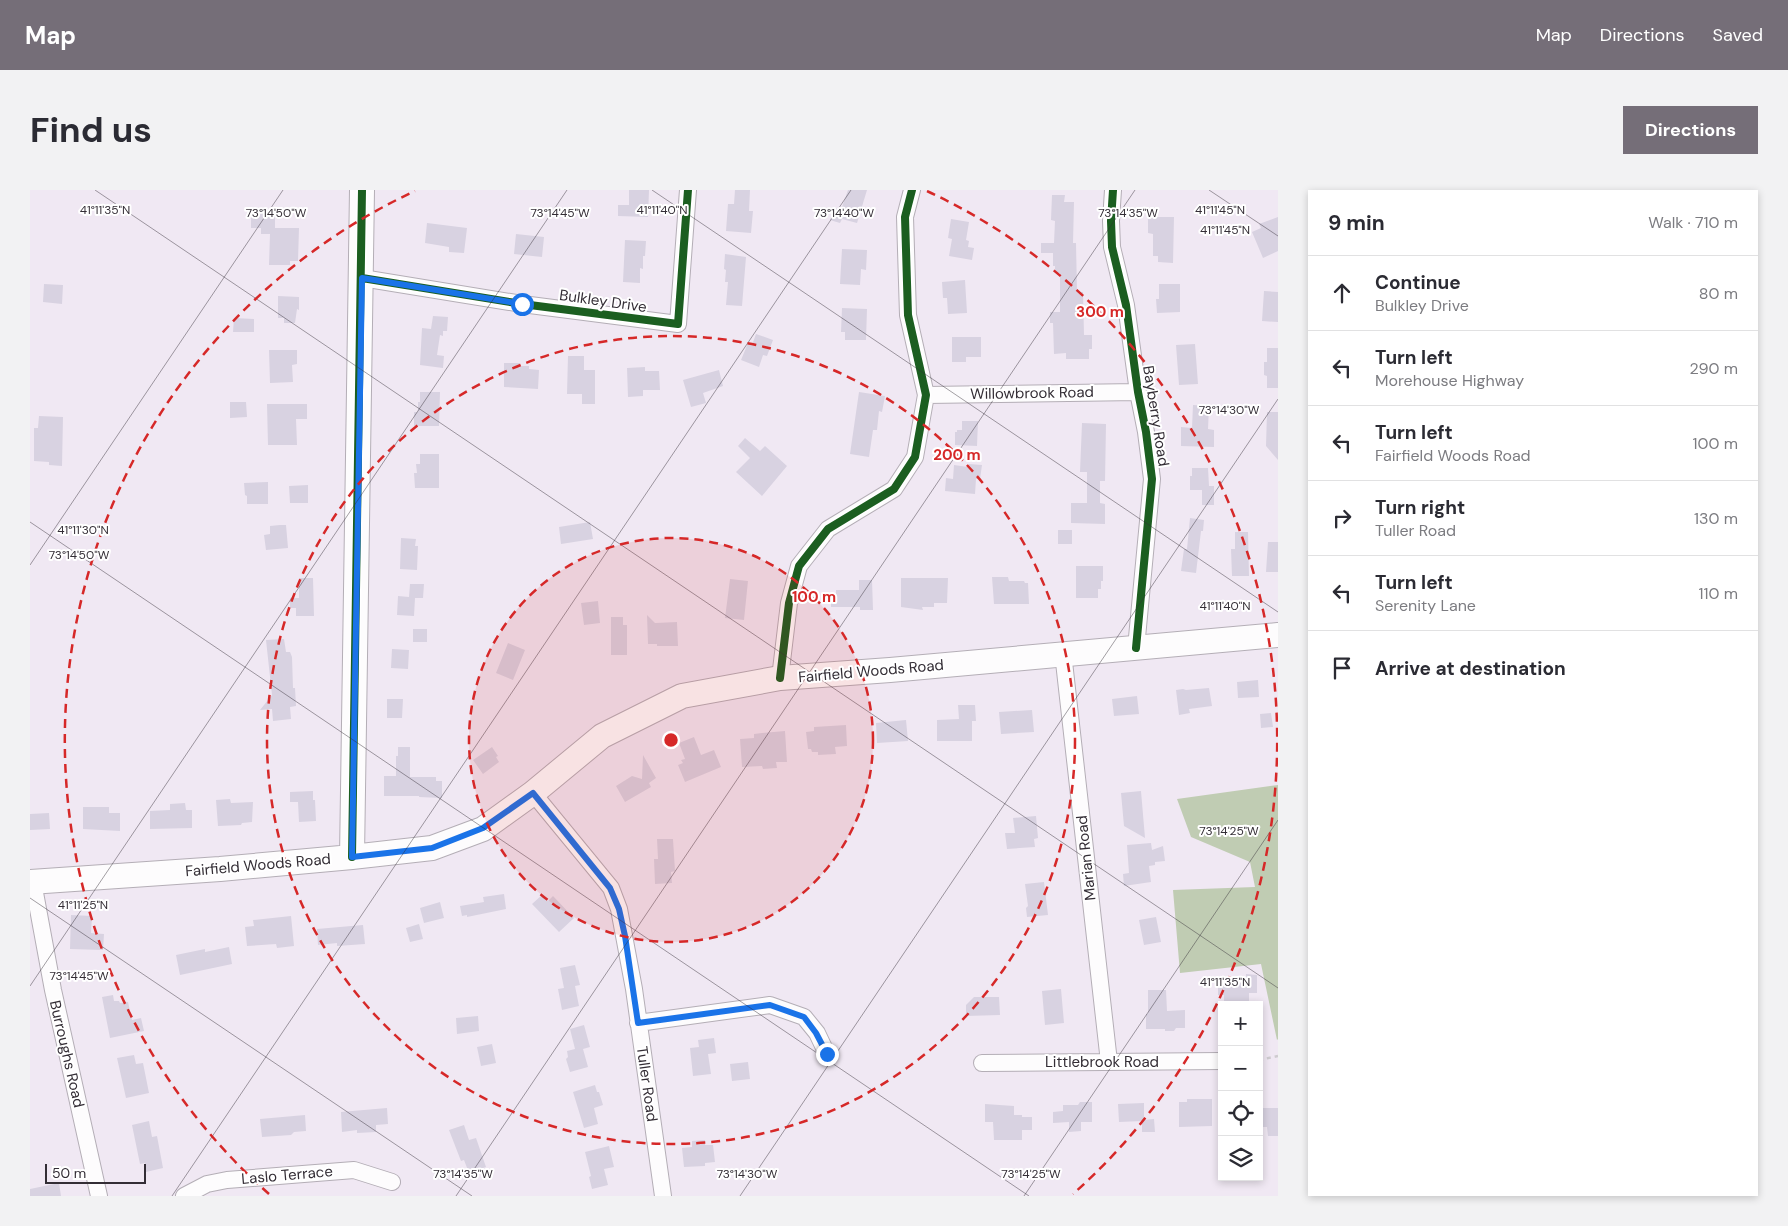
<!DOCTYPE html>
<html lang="en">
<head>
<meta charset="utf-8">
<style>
  body { margin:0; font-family:"DM Sans",sans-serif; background:#f2f2f3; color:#2b2b33 }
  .controls { position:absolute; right:15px; bottom:15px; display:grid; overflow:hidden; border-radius:0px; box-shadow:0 2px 8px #0003 }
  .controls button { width:45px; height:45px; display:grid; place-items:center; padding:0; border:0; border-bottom:1px solid #e1e1e2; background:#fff; color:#2b2b33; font:25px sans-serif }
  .scale { position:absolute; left:15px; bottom:12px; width:101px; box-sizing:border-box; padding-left:5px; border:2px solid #332d35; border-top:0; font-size:14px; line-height:18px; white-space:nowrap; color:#332d35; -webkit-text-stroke:4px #fff; paint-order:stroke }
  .stop { position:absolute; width:15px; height:15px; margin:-11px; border:4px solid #1a73e8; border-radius:50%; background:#fff }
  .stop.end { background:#1a73e8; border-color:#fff; box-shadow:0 1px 5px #0008 }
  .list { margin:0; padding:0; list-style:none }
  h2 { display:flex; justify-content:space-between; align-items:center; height:65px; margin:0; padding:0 20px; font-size:21px }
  h2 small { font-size:16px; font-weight:400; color:#7c7c81 }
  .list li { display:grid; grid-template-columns:32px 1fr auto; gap:15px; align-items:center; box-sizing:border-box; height:75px; padding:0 20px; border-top:1px solid #e1e1e2 }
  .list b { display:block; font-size:19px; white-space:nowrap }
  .list p { margin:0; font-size:16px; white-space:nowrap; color:#7c7c81 }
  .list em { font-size:16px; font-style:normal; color:#7c7c81 }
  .icon { flex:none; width:28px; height:28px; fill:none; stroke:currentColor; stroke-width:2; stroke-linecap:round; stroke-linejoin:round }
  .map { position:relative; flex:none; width:1248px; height:1006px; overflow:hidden; border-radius:0px }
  header { display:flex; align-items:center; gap:30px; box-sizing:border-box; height:70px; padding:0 25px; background:#756e78; color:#fff }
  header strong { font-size:24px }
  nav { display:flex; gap:28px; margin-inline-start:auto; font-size:18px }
  .intro { display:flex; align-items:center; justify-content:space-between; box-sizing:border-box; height:120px; padding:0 30px }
  h1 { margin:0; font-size:35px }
  .button { padding:12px 22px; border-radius:0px; background:#756e78; color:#fff; font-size:18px; font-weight:700 }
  main { display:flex; gap:30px; padding:0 30px }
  aside { flex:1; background:#fff; border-radius:0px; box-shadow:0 2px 8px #0003 }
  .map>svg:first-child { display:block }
  .forest { fill:#c0ccb3 }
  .building { fill:#d8d2e1 }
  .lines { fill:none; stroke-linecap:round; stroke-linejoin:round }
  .street-casing { stroke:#b4aeb6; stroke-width:18 }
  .secondary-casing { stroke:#b4aeb6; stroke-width:26 }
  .path { stroke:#cecbcf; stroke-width:2.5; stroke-dasharray:4 4; stroke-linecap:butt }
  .street { stroke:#fdfcfd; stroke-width:16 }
  .secondary { stroke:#fdfcfd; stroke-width:24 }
  .cycleway-casing { stroke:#fff; stroke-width:11 }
  .cycleway { stroke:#1b5e20; stroke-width:8 }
  .route { stroke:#1a73e8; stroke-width:6 }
  .ticks { fill:none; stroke:#332d35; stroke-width:1; stroke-opacity:0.45 }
  .ring { fill:none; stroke:#d62828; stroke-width:2.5; stroke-dasharray:9 6 }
  .labels { text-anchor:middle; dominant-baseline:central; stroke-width:4; stroke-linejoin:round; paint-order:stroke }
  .street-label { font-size:15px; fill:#332d35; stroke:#fff }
  .ticks-label { font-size:12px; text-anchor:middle; fill:#332d35; stroke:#fff; stroke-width:4; stroke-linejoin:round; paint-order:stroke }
  .centre { fill:#d62828; stroke:#fff; stroke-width:2.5 }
  .ring-label { font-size:15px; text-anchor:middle; font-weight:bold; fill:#d62828; stroke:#fff; stroke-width:4; stroke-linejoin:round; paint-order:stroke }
</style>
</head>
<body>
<header>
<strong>Map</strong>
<nav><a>Map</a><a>Directions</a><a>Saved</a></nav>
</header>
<div class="intro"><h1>Find us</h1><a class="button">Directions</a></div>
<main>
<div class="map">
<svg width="1248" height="1006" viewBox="0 0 1248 1006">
  <rect width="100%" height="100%" fill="#f0e8f3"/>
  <path class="forest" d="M1248,595V849L1247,850L1231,774L1150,783L1143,700L1225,697L1220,672L1161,647L1147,609Z"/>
  <path class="building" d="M599,0H619L618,27L588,26V15H599Z
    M705,0H720L719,21H723L721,43L696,41L698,14H704Z
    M818,0H837L827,33L812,29L810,33L800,30L804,18L811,20Z
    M1022,5H1035L1034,12H1044L1043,53H1046L1047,102H1053L1054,145H1062V159H1059V169H1036V163L1024,164L1023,133H1020V122H1030V83H1025V76H1023V63H1011V53H1024L1025,31L1021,30Z
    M229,20H241L245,23V38H269L268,71H260V75H239L240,44H231V38H221V24H229Z
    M1118,27H1144L1143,73L1128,72V66H1123V44L1118,43Z
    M1248,27V61L1233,68L1222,42L1231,38L1229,34Z
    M921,29L939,32L936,50L939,51L938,57L944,58L942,70L919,66L922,49L918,48Z
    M397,33L437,38L434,63L419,62V57L395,53Z
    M486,44L514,47L512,67L484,64Z
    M595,50L616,51L615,66H613V79L610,78V93L593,92Z
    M812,59L837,60L836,80L831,79L830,95L810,94Z
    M695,64L716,67L712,116L696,115L698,92H695L696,80L694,79Z
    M935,90L937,123L918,124L917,108H913L912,92Z
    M14,94L33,95L32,114L13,112Z
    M1129,94H1150V122L1127,123L1126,109H1129Z
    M1234,101L1248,102V132L1232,131Z
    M248,106L269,107V120L267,119L265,133H254V128H248Z
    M812,118L837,119L836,150H815V142H811Z
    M403,126L418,127L417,141H413V146L410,145L407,165L414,166L413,178L390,175L392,138L401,139Z
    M204,128L224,129V142H203Z
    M726,144L743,150L737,166L733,165L729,177L711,170L718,153L722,155Z
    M922,147H951V167H936V172H922Z
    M1165,154L1168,194L1149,195L1146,155Z
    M1237,158H1248V198H1237V186L1234,185V172H1237Z
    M239,160H267V174L262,175L263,192L240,193Z
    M538,166H554V180H565V214H552V204H537Z
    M474,173H490V176H499V179L509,180L508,199L474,197Z
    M615,177V181H629L630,200H613V206L598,207L597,178Z
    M689,180L693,196L673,203L676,213L661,217L653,190Z
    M390,202H410L409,236H384V222H388V212H390Z
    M829,202L855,206L852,222L849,221L847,240H843L839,267L820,264Z
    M200,212H216L217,227L200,228Z
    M237,214H277V229H266L267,255H238Z
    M1163,215L1179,216L1178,239L1184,240V257L1151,256V237L1162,238Z
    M1237,222H1248V270L1236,256Z
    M9,226L33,227L32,276L19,275V272L4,271V238H8Z
    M932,231H948L947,256L925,255V242H927V240H932Z
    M1052,233L1076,234L1075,291H1070V313L1075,314V334L1041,333V313H1057V282H1050Z
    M715,248L730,261L735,256L757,276L732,306L706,282L720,268L708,256Z
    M390,264H409V298H385L384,283H387L386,274H390Z
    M939,274L952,275L950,289H946L945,304L915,301L916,288L923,289L924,275L938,277Z
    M1162,278H1178L1179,296H1184V315H1172V300H1160V286H1162Z
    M238,292V314H217V306L215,305L214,293Z
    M278,295V313H260L259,296Z
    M1160,328L1174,330L1173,341H1171L1166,383L1151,381L1154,359H1157Z
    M560,332L563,349L531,354L529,337Z
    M250,335H256L258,358L236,360L234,345L240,344V336Z
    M1028,340H1042V354H1028Z
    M1205,342H1218L1219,386H1202L1201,359H1205Z
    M371,348L386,349L385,356H388L387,380L370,379Z
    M1238,352H1248V382H1236Z
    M1046,376H1073V391H1071V399H1068V408H1046Z
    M962,387H978L979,391H994L995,393H998L999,414H964Z
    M269,388H283L284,426H266V418H260V408H269Z
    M871,388H918L917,413H904V417H892L893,420L871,417Z
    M700,389L718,391L714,430L695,428Z
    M829,390H842L843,420H830V417H801V404H806V400H829Z
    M380,394H394L393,408H385L384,426L367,425L368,406L379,407Z
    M568,411L570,433L554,435L551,413Z
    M617,425L625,433L647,432L648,456H627V454H618Z
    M581,427H593V435H597V465H581Z
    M383,439H397V452H383Z
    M254,449L256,462H260L262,467L263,498H265L266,516L260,517L261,529L243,531L242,519L230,520L242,505L236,450Z
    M478,453L495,460L483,490L466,483Z
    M362,459L379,460L378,479L361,478Z
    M1228,490L1229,507L1208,508L1207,492Z
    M1179,498L1182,516L1159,519L1160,523L1149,525L1146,500L1153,499L1156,500Z
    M1107,506L1109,524L1084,526L1082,509Z
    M357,509H373L372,528H357Z
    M928,515H945L946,531H942V551H907V530L929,529Z
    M1002,520L1004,542L971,544L969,522Z
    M1241,523L1243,537L1231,538L1230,524Z
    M876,530L878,551L847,553L846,533Z
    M816,535L817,556L805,557L806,564L788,565V562H782L781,559H778L776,542L784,541V537Z
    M755,541L757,572H746L747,578L733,579L732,576L712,577L710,549L724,548V544L732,543Z
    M664,547L671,565L684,560L691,577L655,592L648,575L653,573L651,570L655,569L649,553Z
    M368,557H380V587H406V591H412V608L389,607V606H354V586H366V566H368Z
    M462,557L468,566L466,567L469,572L453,584L443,570Z
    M613,565L626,588L619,593L621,597L595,612L586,596L602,586L612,589Z
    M283,601V610H285L286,631L269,632L268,612H260V602Z
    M1111,601L1115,648L1094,636L1091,603Z
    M200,609L201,613L223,612L222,632L212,633L211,635L188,636L186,610Z
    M155,613L156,620H162V638L120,639V621L140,620V614Z
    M53,617H79V623H90V641L53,639Z
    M19,623L20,639L0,640V624Z
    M1006,626L1008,648L1004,649L1005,657L977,659L975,643H985L983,628Z
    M627,649H643L645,681L641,682L642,693L625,694L624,669H628Z
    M1121,653L1122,660L1133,656L1135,671L1125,672V675L1119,676L1121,692L1094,696L1093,684L1099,683L1097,655Z
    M1014,692L1018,725L997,727L996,718L998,716L995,694Z
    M474,704L476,719L437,727V725L432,726L430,716L454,712L453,707Z
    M512,705L518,711L523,706L544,728L529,742L502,714Z
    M410,712L414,728L394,733L390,718Z
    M41,725L62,726L61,743L74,744L73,760L40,759Z
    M261,726L264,756L247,758L246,754L217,756L215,737L224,736L223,730Z
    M1126,727L1131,752L1114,755L1109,730Z
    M389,734L393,749L380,752L376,738Z
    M333,735L335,754L307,756V753L288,755L287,739Z
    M199,757L202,774L150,785L146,765L175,759V762Z
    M545,775L550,795L545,796L549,816L532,820L528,799L534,798L530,778Z
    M1216,784L1227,785V803H1219V812L1194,811V805H1188V793H1216Z
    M1031,799L1034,833L1015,835L1012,801Z
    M1118,800H1136L1137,821L1155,820V838H1146L1144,841H1135V839H1116V824H1118Z
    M83,805L84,811H89L90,813L98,812L102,830L111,828L114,841L80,848L72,807Z
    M944,807H969L970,825L936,826V815Z
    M448,826L449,841L427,844L426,828Z
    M554,835L560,857L553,859L558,877L540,882L536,869L538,867L537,861L545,859L540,839Z
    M684,848L686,863L678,864L681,884L663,886L660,858L669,857L668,850Z
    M462,854L466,873L451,876L447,857Z
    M104,865L106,874L113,873L119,903L96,908L87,868Z
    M718,872L720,889L702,891L700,874Z
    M565,895L567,902H569L573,915L564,918L568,934L554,938L543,902Z
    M1157,909H1182V936L1149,937V912H1157Z
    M1050,912H1062V932H1051V941L1039,942V932L1023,933V922L1033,921V915H1048Z
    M1114,913V930L1124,929L1125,942H1112V931L1089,932L1088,914Z
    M955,914L984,916V925H992V927H1002V940H992V950H964L963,932H955Z
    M357,918L358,934L346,935V942L327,943V940L312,942L311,922Z
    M1229,918H1248V946H1238L1237,937H1229Z
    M275,925L276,941L264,942L261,945L232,947L230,929Z
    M119,931L122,947L127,946L133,978L116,982L115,973L110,974L102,935Z
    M434,935L439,950L446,948L456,977L439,983L434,970L431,971L419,940Z
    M675,950V955H683L685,972L675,973V976L654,977L652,958L662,957V951Z
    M579,956L584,977L574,979L578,995L562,999L559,987L561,986L555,962Z
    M29,993L31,1006H0V999Z"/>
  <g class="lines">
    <defs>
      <path id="street" d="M1083,0L1081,31L1082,57L1096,115L1108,202L1116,242L1122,289L1106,458
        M332,88L492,114L648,134L658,0
        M896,205L1108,202
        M1033,463L1079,872
        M750,488L759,413L769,376L798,339L864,299L885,267L896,205L878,125L875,27L882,0
        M503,603L581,698L589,719L604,799L633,1006
        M3,692L23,800L69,1006
        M608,833L740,815L774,827L787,843L797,864
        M952,873L1192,871
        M154,1006L177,994L197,990L324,980L362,992"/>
      <path id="secondary" d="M322,667L332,0
        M0,692L190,679L322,667L402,658L453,639L503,603L572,546L652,506L750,488L860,480L1248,445"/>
    </defs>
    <use href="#street" class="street-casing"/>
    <use href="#secondary" class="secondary-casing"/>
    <path class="path" d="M1229,870L1248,866"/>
    <use href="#street" class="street"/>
    <use href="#secondary" class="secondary"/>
    <defs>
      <path id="cycleway" d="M1083,0L1081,31L1082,57L1096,115L1108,202L1116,242L1122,289L1106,458
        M332,88L492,114L648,134L658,0
        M750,488L759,413L769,376L798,339L864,299L885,267L896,205L878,125L875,27L882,0
        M322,667L332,0"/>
    </defs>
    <use href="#cycleway" class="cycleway-casing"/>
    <use href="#cycleway" class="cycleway"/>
  </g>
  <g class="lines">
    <path class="route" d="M492,114L332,88L322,667L402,658L453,638L503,603L580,698L589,719L595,746L608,833L740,815L774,827L786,843L797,864"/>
  </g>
  <path class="ticks" d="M65,0L1248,798M622,0L1248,422M1179,0L1248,46M0,332L999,1006M0,375L253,0M0,708L442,1006M0,796L537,0M142,1006L821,0M426,1006L1105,0M710,1006L1248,209M994,1006L1248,630"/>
  <circle cx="641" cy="550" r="202" fill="#d62828" fill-opacity=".12"/>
  <g class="ring">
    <circle cx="641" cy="550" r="202"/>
    <circle cx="641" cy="550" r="404"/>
    <path d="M239 1004A606 606 0 0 1 385 1M897 1A606 606 0 0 1 1043 1004"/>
  </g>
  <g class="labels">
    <g class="street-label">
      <text transform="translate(573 111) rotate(8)">Bulkley Drive</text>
      <text transform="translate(1002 203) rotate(-1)">Willowbrook Road</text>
      <text transform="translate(1126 226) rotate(81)">Bayberry Road</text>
      <text transform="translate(841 481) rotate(-5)">Fairfield Woods Road</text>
      <text transform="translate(1056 668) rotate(-96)">Marian Road</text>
      <text transform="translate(228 675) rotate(-5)">Fairfield Woods Road</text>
      <text transform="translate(37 864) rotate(77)">Burroughs Road</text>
      <text x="1072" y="872">Littlebrook Road</text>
      <text transform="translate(617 894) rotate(82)">Tuller Road</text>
      <text transform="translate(257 985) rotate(-5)">Laslo Terrace</text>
    </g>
  </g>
  <g class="ticks-label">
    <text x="75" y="24">41°11'35"N</text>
    <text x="632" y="24">41°11'40"N</text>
    <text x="1190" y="24">41°11'45"N</text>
    <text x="246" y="27">73°14'50"W</text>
    <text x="530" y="27">73°14'45"W</text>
    <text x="1098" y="27">73°14'35"W</text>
    <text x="814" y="27">73°14'40"W</text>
    <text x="1195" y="44">41°11'45"N</text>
    <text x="1199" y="224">73°14'30"W</text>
    <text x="53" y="344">41°11'30"N</text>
    <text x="49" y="369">73°14'50"W</text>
    <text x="1195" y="420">41°11'40"N</text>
    <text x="1199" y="645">73°14'25"W</text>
    <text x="53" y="719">41°11'25"N</text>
    <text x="49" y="790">73°14'45"W</text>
    <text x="1195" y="796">41°11'35"N</text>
    <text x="433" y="988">73°14'35"W</text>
    <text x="717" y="988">73°14'30"W</text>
    <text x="1001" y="988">73°14'25"W</text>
  </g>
  <circle cx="641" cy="550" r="8" class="centre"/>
  <g class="ring-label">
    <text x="1070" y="127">300 m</text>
    <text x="927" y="270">200 m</text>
    <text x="784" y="412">100 m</text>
  </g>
</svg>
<div class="controls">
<button>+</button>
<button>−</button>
<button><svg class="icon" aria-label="locate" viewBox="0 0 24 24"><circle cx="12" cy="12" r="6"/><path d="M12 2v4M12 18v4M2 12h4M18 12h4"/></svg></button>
<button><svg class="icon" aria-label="layers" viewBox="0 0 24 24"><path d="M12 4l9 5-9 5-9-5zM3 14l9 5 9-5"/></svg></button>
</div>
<div class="scale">50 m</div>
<div class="stop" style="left:492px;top:114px"></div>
<div class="stop end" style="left:797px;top:864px"></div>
</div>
<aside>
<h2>9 min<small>Walk · 710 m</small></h2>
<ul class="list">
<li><svg class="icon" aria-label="ahead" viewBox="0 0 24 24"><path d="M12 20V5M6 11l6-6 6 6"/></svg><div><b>Continue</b><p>Bulkley Drive</p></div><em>80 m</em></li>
<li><svg class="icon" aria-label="left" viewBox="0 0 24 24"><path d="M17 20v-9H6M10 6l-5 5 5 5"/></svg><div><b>Turn left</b><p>Morehouse Highway</p></div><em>290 m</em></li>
<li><svg class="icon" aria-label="left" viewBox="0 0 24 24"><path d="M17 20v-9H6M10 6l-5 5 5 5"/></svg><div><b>Turn left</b><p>Fairfield Woods Road</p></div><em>100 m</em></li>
<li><svg class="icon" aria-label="right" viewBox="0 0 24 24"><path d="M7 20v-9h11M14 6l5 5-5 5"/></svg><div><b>Turn right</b><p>Tuller Road</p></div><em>130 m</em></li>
<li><svg class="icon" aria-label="left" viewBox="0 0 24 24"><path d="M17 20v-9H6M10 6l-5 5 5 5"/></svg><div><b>Turn left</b><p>Serenity Lane</p></div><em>110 m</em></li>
<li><svg class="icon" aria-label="arrive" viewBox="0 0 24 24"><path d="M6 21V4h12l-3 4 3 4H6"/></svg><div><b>Arrive at destination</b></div></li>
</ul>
</aside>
</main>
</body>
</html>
